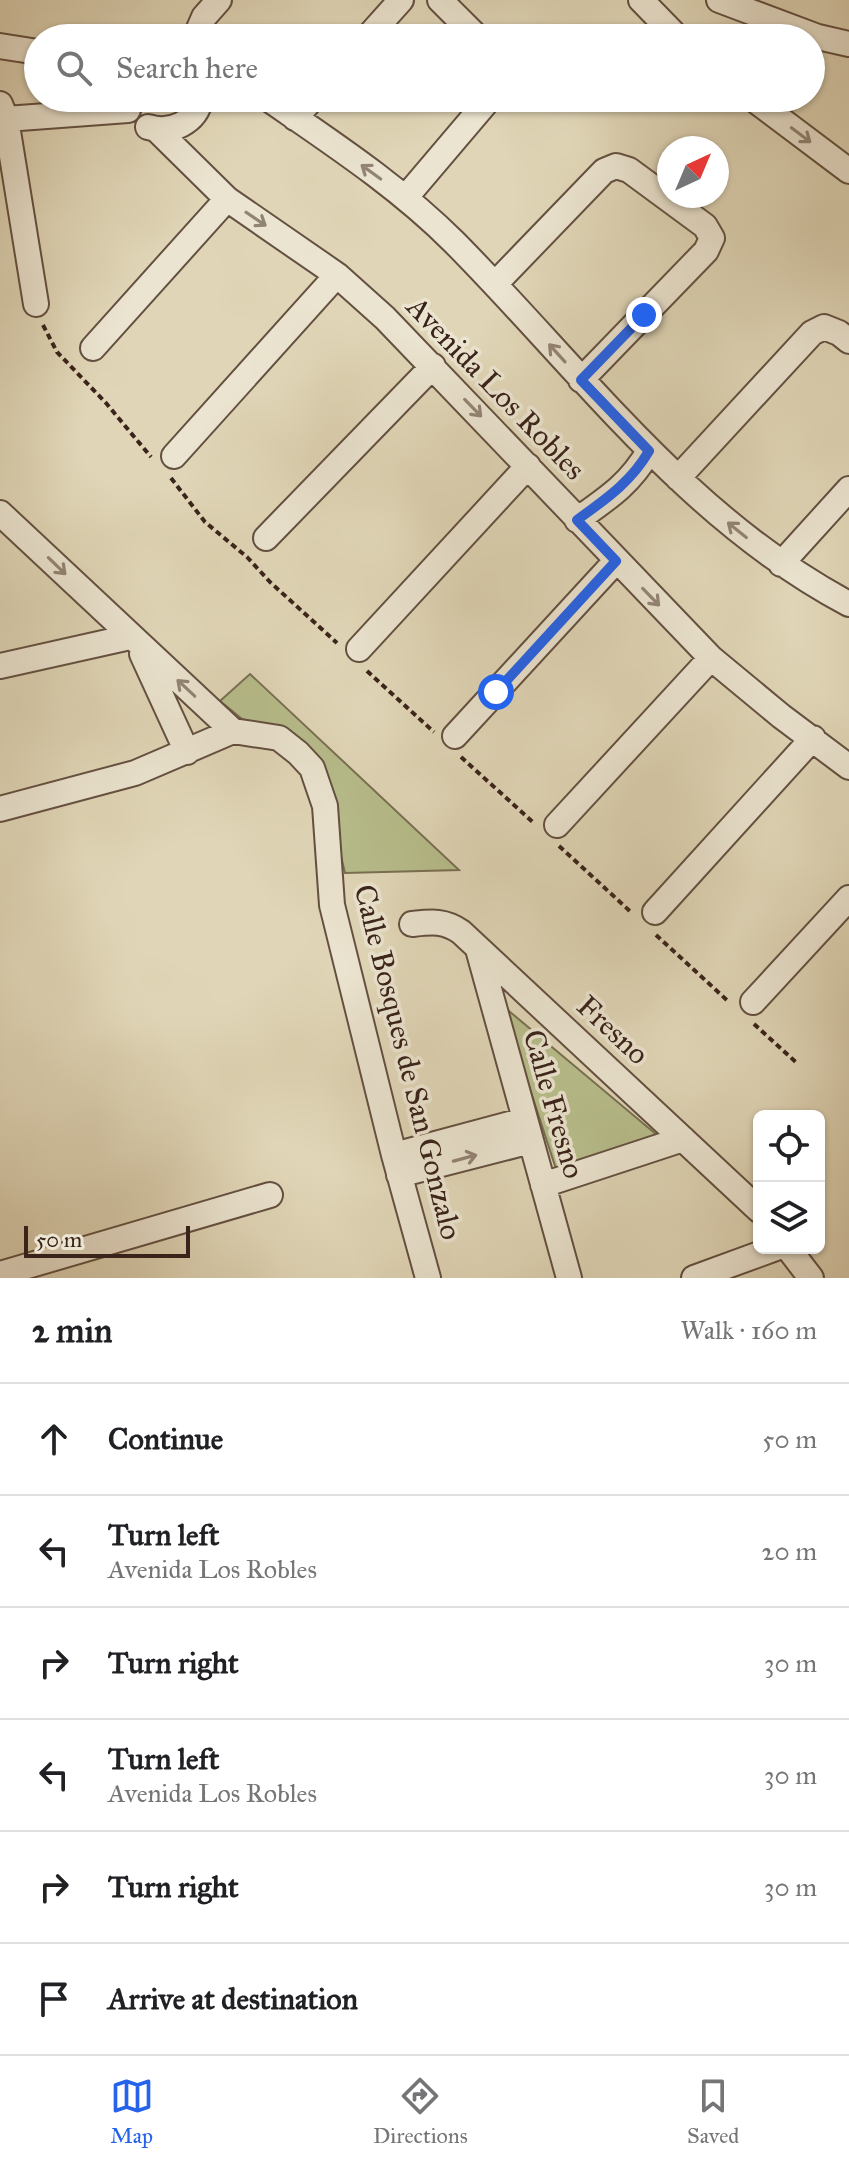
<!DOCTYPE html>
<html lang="en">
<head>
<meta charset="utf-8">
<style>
  body { margin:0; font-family:"IM FELL Great Primer",serif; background:#f2f2f2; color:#202124 }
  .controls { position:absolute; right:24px; bottom:24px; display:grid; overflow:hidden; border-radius:12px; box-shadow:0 2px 6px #0004 }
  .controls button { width:72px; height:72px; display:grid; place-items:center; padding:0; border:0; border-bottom:2px solid #e0e0e0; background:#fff; color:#202124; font:40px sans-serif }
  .compass { position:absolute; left:657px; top:136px; width:72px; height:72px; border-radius:50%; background:#fff; box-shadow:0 2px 6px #0004; rotate:44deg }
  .scale { position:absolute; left:24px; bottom:20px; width:166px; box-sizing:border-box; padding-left:8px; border:4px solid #3a231a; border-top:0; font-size:22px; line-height:28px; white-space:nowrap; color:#3a231a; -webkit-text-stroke:6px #ebe4d0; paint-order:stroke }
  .stop { position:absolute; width:24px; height:24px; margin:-18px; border:6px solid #2563eb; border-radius:50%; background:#fff }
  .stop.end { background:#2563eb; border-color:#fff; box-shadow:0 2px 8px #0008 }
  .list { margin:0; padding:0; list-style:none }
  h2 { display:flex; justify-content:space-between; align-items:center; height:104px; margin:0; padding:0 32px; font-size:34px }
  h2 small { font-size:26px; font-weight:400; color:#757577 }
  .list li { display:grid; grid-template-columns:52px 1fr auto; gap:24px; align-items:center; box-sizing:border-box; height:112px; padding:0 32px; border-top:2px solid #e0e0e0 }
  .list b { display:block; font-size:30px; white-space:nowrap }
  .list p { margin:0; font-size:26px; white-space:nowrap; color:#757577 }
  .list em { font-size:26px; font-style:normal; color:#757577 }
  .icon { flex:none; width:44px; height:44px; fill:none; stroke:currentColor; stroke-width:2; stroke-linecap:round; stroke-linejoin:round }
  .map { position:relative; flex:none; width:849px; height:1278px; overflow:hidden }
  .search { position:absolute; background:#fff; box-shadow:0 2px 6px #0004; left:24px; right:24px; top:24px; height:88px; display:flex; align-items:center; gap:20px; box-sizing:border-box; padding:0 28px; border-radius:44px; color:#757577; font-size:30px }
  .sheet { height:776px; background:#fff }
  nav { display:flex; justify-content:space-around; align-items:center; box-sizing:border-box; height:112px; border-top:2px solid #e0e0e0; background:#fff; font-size:22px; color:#757577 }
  nav a { display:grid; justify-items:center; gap:4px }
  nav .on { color:#2563eb }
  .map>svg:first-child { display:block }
  .green { fill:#b7bd8b; stroke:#787052; stroke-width:2 }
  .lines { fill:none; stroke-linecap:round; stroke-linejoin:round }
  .minor-casing { stroke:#645041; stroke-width:28 }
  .path { stroke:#3a231a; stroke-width:4; stroke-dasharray:6 4; stroke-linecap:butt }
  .minor { stroke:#ebe4d0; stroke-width:24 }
  .oneway { stroke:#928475 }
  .route { stroke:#2563eb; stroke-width:10 }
  .labels { text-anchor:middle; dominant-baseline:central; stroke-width:7; stroke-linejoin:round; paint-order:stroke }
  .street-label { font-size:30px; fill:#3a231a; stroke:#ebe4d0 }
</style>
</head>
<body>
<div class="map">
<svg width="849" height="1278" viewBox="0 0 849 1278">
  <rect width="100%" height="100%" fill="#e0d6b7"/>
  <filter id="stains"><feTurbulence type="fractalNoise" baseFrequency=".0025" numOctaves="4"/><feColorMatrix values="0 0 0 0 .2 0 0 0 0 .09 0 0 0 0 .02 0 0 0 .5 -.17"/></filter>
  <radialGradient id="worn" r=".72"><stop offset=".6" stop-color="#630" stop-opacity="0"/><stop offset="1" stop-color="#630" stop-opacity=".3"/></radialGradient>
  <path class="green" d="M250,674L459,870L345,873L323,779L286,733L242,719L220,701Z
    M503,1006L657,1135L556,1169Z"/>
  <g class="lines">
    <defs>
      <path id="minor" d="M440,0L478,38
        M641,0L678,38
        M719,0L818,37L849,44
        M195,38L204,17L219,0
        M367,38L401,0
        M0,46L38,52
        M267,98C332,143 398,186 454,242C580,369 688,519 849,604
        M752,98L849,171
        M0,104L6,119L36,304
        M295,118L313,98
        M6,119L128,110
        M148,127C171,134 196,123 201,98
        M157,130L227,199L337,275L385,318L711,658L781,716L849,767
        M406,197L490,98
        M495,284L604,171L616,166L629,170L705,226L712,238L706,251L581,380
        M93,348L227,199
        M174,456L337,275
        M678,478L812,333L824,327L839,333L849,341
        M0,513L233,731
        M577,520C608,498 630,484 649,451
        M266,538L433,366
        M781,564L849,489
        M359,649L528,466
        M142,654L187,752
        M0,666L130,637
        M455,736L616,561
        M0,809L135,773L233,731L279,738L298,753L312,768L325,806L332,905L394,1155L428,1278
        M557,825L711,658
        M655,912L813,738
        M412,924C431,922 444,920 461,932L759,1210
        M478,949L569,1278
        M753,1002L849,898
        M394,1155L525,1120
        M399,1175L531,1141
        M543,1185L683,1139
        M788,1248L811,1278
        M0,1274L270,1195
        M694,1278L776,1248"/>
    </defs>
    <use href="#minor" class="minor-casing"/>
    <path class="path" d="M43,325L57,352L106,403L151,457
      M171,478L205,522L247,557L270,582L337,643
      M367,671L434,732
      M461,757L535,824
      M559,846L632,913
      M656,935L729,1002
      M754,1024L798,1064"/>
    <use href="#minor" class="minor"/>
  </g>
  <defs><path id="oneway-shaft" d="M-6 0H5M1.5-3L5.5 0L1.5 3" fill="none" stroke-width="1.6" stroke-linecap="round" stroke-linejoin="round" transform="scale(2)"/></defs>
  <g class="oneway">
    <use href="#oneway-shaft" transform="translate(801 135) rotate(37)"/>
    <use href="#oneway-shaft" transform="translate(371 172) rotate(-144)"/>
    <use href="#oneway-shaft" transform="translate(256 219) rotate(34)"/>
    <use href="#oneway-shaft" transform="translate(557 353) rotate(-132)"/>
    <use href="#oneway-shaft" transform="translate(473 408) rotate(46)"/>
    <use href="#oneway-shaft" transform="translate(737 530) rotate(-141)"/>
    <use href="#oneway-shaft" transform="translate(57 566) rotate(44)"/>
    <use href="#oneway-shaft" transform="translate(651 597) rotate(46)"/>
    <use href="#oneway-shaft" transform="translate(186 688) rotate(-137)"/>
    <use href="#oneway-shaft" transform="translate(465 1158) rotate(-15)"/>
  </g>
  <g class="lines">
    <path class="route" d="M496,692L616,561L577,520C606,499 631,482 649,451L581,380L644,315"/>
  </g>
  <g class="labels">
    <g class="street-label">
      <text transform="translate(496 388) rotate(46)">Avenida Los Robles</text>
      <text transform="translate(613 1030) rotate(43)">Fresno</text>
      <text transform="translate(408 1062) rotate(76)">Calle Bosques de San Gonzalo</text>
      <text transform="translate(554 1104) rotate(74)">Calle Fresno</text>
    </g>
  </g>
  <rect width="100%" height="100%" filter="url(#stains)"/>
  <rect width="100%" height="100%" fill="url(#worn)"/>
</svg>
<div class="controls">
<button><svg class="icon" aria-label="locate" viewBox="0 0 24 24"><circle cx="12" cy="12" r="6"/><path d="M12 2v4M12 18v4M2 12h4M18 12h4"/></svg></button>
<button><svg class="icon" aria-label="layers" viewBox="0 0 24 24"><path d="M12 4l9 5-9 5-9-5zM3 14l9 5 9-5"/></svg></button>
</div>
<svg class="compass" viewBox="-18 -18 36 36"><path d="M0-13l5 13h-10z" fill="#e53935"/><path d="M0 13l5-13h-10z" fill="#757577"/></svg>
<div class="scale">50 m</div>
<div class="stop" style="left:496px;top:692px"></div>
<div class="stop end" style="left:644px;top:315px"></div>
<div class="search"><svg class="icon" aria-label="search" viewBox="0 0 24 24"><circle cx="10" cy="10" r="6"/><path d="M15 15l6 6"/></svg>Search here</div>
</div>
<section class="sheet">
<h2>2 min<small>Walk · 160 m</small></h2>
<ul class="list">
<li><svg class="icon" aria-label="ahead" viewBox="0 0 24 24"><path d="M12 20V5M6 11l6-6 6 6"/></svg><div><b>Continue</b></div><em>50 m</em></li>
<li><svg class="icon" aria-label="left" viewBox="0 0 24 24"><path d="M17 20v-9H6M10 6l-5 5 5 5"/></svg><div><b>Turn left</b><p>Avenida Los Robles</p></div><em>20 m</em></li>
<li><svg class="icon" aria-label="right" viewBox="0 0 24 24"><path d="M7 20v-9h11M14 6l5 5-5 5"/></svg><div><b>Turn right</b></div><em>30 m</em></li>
<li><svg class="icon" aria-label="left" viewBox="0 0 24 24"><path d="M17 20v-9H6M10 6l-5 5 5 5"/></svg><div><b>Turn left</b><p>Avenida Los Robles</p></div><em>30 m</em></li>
<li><svg class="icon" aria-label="right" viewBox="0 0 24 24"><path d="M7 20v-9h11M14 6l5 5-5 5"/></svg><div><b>Turn right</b></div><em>30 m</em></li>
<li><svg class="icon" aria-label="arrive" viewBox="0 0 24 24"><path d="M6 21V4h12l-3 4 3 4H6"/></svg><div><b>Arrive at destination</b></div></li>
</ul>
</section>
<nav>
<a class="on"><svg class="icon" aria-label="map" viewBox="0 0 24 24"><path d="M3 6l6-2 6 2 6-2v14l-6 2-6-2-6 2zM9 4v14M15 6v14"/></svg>Map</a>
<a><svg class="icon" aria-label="directions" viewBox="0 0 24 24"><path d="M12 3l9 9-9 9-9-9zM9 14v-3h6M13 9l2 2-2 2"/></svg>Directions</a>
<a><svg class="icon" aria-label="saved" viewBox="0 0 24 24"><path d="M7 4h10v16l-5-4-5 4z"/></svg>Saved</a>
</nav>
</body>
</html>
